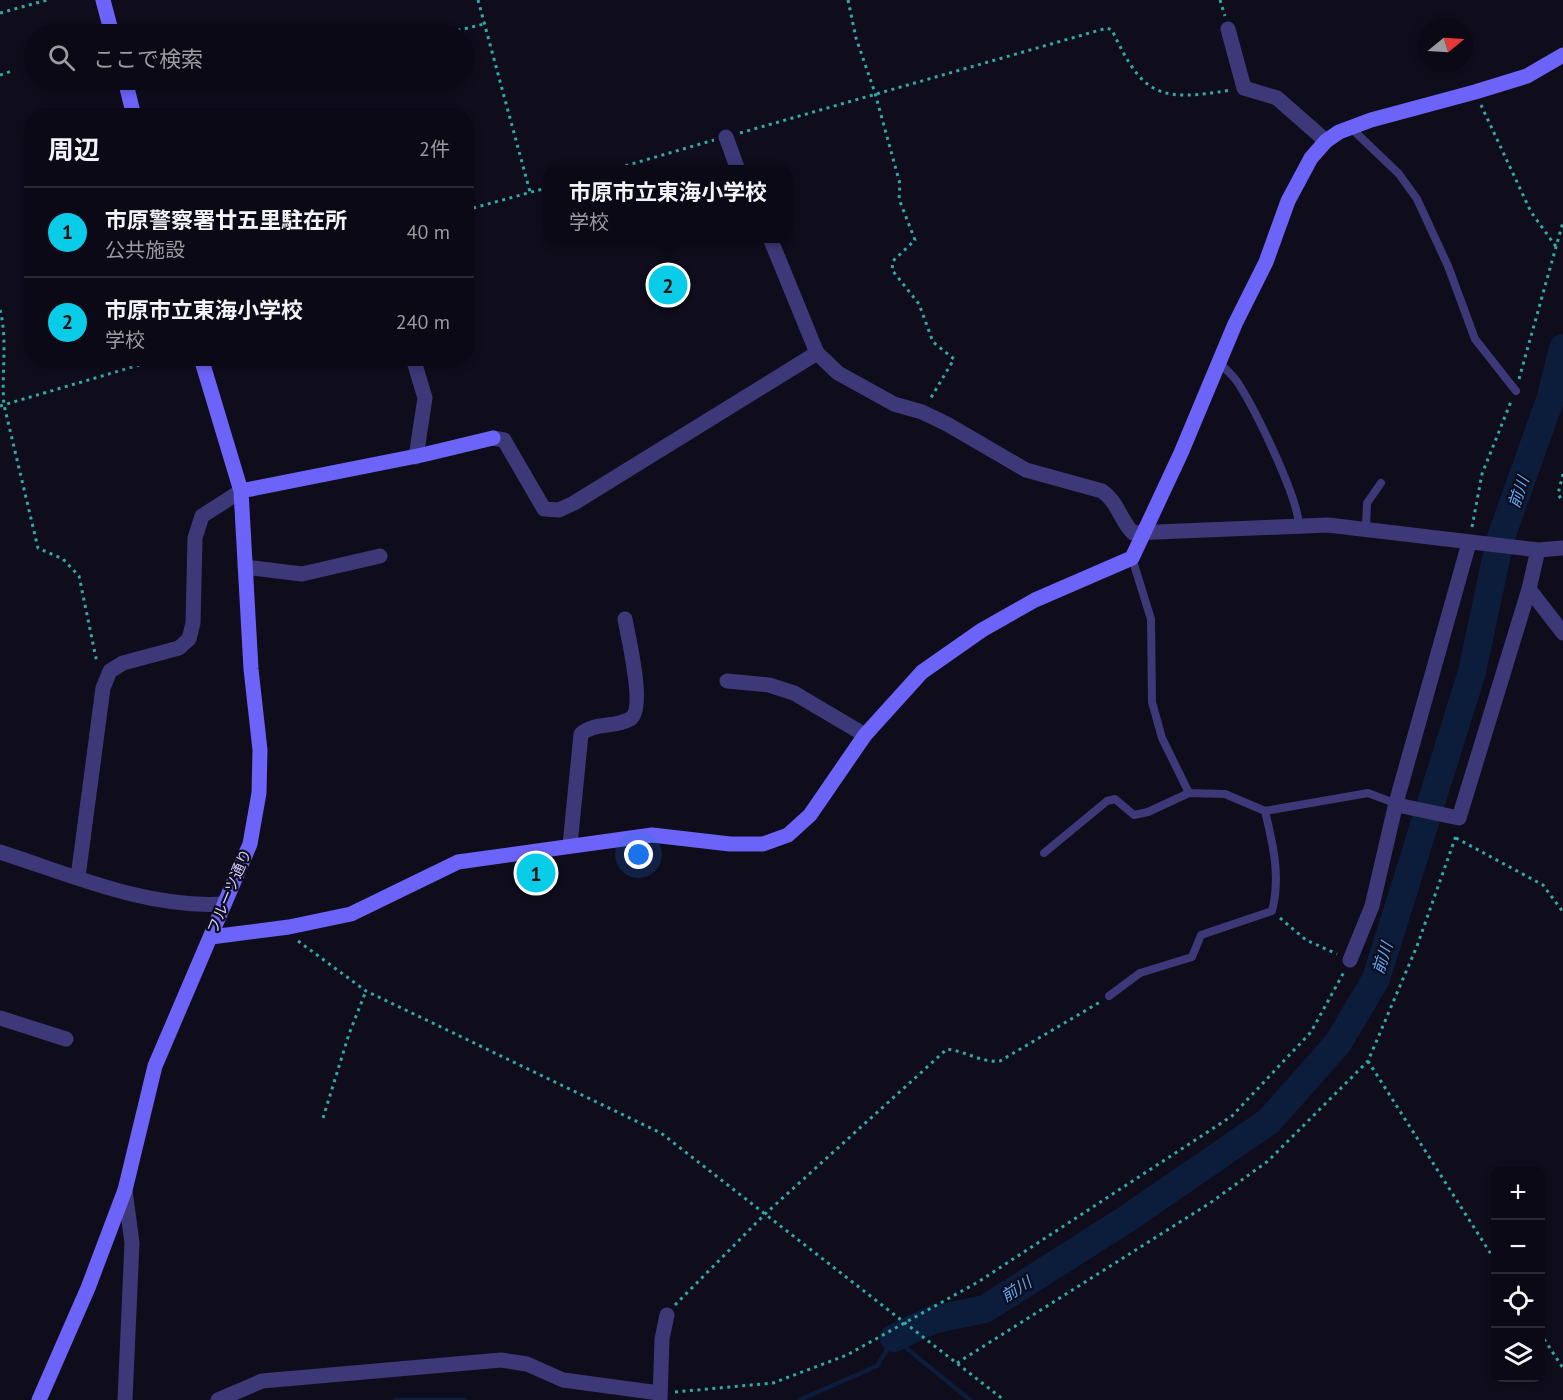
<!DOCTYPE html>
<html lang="ja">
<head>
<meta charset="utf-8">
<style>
  body { margin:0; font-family:"PT Sans","Noto Sans JP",sans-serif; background:#191722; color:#f1f3f6 }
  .controls { position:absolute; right:18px; bottom:18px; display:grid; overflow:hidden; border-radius:12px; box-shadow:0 3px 9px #0003 }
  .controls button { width:54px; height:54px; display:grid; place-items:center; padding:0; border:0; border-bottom:2px solid #2b2a34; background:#0b0915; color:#f1f3f6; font:30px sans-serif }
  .compass { position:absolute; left:1419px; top:18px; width:54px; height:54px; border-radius:50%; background:#0b0915; box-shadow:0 3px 9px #0003; rotate:72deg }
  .you { position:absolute; left:639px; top:855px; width:21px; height:21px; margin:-15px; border:4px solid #fff; border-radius:50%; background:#1a73e8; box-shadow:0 0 0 9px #1a73e833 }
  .badge { display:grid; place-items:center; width:39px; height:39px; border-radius:50%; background:#09cce9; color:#111; font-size:20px; font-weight:700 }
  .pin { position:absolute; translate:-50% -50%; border:3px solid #fff; box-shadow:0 2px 6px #0006 }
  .popup { position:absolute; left:545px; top:165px; width:246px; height:78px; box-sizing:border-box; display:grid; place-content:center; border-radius:12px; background:#0b0915; filter:drop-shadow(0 2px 4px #0005); font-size:20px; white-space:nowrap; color:#9a9aa0 }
  .popup b { font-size:22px; color:#f1f3f6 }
  .popup::after { content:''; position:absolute; left:50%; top:100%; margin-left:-12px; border:12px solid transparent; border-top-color:#0b0915 }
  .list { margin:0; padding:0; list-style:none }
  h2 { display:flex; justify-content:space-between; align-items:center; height:78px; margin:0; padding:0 24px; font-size:26px }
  h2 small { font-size:20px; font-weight:400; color:#9a9aa0 }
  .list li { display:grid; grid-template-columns:39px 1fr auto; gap:18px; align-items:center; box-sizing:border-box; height:90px; padding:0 24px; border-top:2px solid #2b2a34 }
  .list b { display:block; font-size:22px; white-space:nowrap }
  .list p { margin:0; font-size:20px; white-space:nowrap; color:#9a9aa0 }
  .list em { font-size:20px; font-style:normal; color:#9a9aa0 }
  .icon { flex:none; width:33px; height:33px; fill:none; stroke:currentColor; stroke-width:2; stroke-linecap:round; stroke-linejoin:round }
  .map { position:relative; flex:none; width:1563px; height:1400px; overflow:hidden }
  .search { position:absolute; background:#0b0915; box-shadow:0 3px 9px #0003; left:24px; top:24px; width:450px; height:66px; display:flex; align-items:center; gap:15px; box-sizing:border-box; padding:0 21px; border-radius:33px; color:#9a9aa0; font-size:22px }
  .panel { position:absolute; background:#0b0915; box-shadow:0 3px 9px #0003; left:24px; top:108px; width:450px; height:258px; border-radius:24px }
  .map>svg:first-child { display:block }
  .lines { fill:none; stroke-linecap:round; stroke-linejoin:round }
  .stream { stroke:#0c1c3b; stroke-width:4.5 }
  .river { stroke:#0c1c3b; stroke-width:28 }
  .path { stroke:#31a9a5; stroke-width:3; stroke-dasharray:3 4.5; stroke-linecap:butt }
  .lane { stroke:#3d3979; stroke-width:8 }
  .street { stroke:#3d3979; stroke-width:15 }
  .secondary { stroke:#6c64f9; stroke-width:15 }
  .labels { text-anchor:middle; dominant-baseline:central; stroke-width:4.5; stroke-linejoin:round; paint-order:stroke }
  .street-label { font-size:15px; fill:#d1c9fd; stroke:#0f0c1c }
  .water-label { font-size:16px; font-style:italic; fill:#5cabf8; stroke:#0f0c1c }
</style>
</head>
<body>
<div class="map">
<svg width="1563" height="1400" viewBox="0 0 1563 1400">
  <rect width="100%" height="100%" fill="#0f0c1c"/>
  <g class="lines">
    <path class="stream" d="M395,1400H465
      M799,1400L877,1366L894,1338L970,1400"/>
    <path class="river" d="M894,1338L932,1320L985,1309L1125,1220L1269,1121L1338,1043L1376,979L1472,672L1500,540L1551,397L1563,348"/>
    <path class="path" d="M478,0L530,192
      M848,0L856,38L875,93L900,184L899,199L915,240L893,261L892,270L919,304L933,342L954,359L929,401
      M1220,0L1225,16
      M0,13L47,0
      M443,34L484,24
      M0,75L12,71
      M1481,105L1531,212L1557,248
      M740,133L1107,28L1112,30C1143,97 1160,102 1231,90
      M611,170L714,140
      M466,210L550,187
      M0,310C8,340 1,374 4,405L38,548L63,559L79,576L97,663
      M1519,379L1563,222
      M0,406L163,358
      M1563,474L1558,494L1563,502
      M1472,527L1482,474L1512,399
      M1456,838L1543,885L1563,912
      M1280,918L1306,940L1337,954
      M298,941L366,991L661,1133L1004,1400
      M1368,1061L1496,1262
      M323,1118L349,1034L366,991
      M675,1305L765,1214L947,1049C965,1051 982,1063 1000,1061L1100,1002
      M1540,1333L1563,1368
      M957,1363L1210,1203L1268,1161L1368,1061L1417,946L1457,833
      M675,1392L773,1383L847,1355L978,1282L1232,1116L1311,1032L1344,972"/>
    <path class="lane" d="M1351,128L1399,174L1417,199L1448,266L1475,339L1516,391
      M1219,362C1225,369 1233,375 1238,383C1256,411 1296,493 1299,524
      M1366,527L1367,503L1381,483
      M1132,558L1151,619L1152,702L1162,738L1189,793L1225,794L1265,811L1368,793L1397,804
      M1044,853L1107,801L1115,799L1134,815L1148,812L1189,793
      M1109,996L1140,973L1192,957L1201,935L1272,911C1281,877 1273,844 1265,811"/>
    <path class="street" d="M1228,29L1244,88L1277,98L1326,141
      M726,137L738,170
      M770,238L817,353L838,373L894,404L922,412L947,424L1026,470L1102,491C1118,502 1120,520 1133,533L1328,525L1538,550L1563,548
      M413,358L425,398L416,457
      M493,438L504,440L544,509L559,510L574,503L817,353
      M1538,550L1529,589L1563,633
      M245,567L302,574L380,556
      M727,681L769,685L794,693L865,735
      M1402,806L1459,818L1529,589
      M570,845L581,734C595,722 614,728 630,719C646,710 628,636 625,619
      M0,852C71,875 149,909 224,904
      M78,877L103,688L110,671L123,663L179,648L189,639L193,623L195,538L202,516L241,491
      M1350,960L1372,906L1396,803L1469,543
      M0,1018L66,1039
      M125,1400L132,1243L125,1190
      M218,1400L262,1381L501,1360L527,1364L563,1380L659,1393
      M660,1400L662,1339L667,1315"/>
    <path class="secondary" d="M103,0L112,34
      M125,80L134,116
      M241,491L422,455L493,438
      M211,937L289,927L351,914L458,862L652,835L730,844H763L788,835L810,815L865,735L922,672L982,630L1035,600L1132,558L1181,453L1235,324L1266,262L1288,201L1311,158L1326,141L1339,132L1371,120L1475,92L1527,76L1563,55
      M39,1400L88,1288L125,1190L155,1066L250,844L259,793L260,750L251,669L241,491L201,358"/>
  </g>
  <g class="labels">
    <g class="street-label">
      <text transform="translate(229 891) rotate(-67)">フルーツ通り</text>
    </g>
    <g class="water-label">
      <text transform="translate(1518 492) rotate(-71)">前川</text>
      <text transform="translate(1382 958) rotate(-72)">前川</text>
      <text transform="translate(1016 1289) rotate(-32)">前川</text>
    </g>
  </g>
</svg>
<div class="controls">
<button>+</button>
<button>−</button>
<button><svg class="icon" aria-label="locate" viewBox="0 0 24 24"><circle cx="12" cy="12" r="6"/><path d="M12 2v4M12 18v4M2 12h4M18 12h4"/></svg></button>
<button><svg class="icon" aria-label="layers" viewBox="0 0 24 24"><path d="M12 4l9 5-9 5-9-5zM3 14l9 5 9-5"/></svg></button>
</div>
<svg class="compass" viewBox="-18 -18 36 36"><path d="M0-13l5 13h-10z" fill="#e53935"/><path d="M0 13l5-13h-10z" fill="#9a9aa0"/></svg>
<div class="you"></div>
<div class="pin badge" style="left:536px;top:873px">1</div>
<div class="pin badge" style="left:668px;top:285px">2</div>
<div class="popup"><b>市原市立東海小学校</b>学校</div>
<div class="search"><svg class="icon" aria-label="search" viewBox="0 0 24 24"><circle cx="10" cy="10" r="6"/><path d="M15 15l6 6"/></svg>ここで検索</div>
<section class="panel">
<h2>周辺<small>2件</small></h2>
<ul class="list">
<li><span class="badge">1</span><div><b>市原警察署廿五里駐在所</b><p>公共施設</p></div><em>40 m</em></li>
<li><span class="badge">2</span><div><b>市原市立東海小学校</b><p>学校</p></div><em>240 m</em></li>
</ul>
</section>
</div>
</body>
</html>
